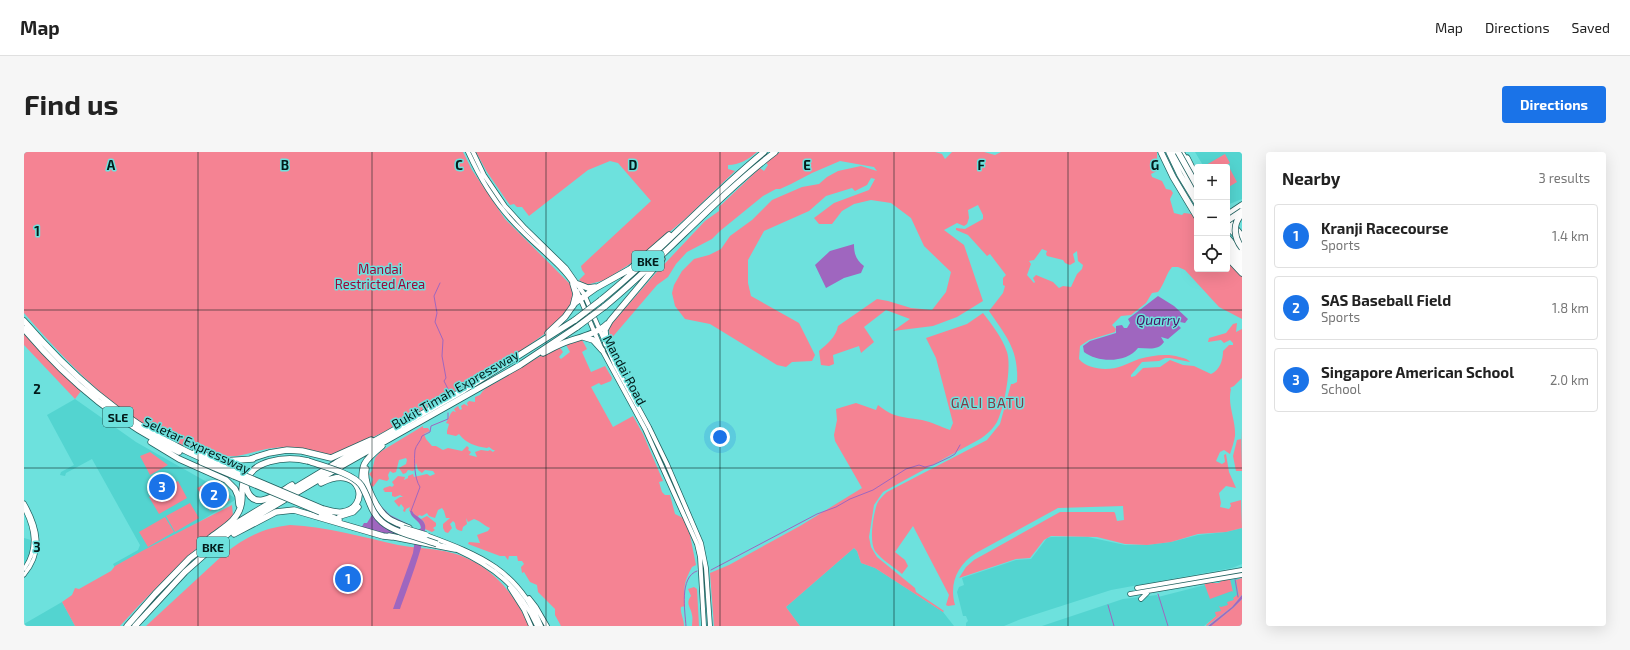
<!DOCTYPE html>
<html lang="en">
<head>
<meta charset="utf-8">
<style>
  body { margin:0; font-family:"Exo 2",sans-serif; background:#f6f6f6; color:#222 }
  .controls { position:absolute; right:12px; top:12px; display:grid; overflow:hidden; border-radius:4px; box-shadow:0 4px 16px #0002 }
  .controls button { width:36px; height:36px; display:grid; place-items:center; padding:0; border:0; border-bottom:1px solid #e0e0e0; background:#fff; color:#222; font:20px sans-serif }
  .you { position:absolute; left:696px; top:285px; width:14px; height:14px; margin:-10px; border:3px solid #fff; border-radius:50%; background:#1a73e8; box-shadow:0 0 0 6px #1a73e833 }
  .badge { display:grid; place-items:center; width:26px; height:26px; border-radius:50%; background:#1a73e8; color:#fff; font-size:13px; font-weight:700 }
  .pin { position:absolute; translate:-50% -50%; border:2px solid #fff; box-shadow:0 1px 4px #0006 }
  .list { margin:0; padding:0; list-style:none }
  h2 { display:flex; justify-content:space-between; align-items:center; height:52px; margin:0; padding:0 16px; font-size:17px }
  h2 small { font-size:13px; font-weight:400; color:#767676 }
  .list li { display:grid; grid-template-columns:26px 1fr auto; gap:12px; align-items:center; box-sizing:border-box; height:64px; margin:0 8px 8px; padding:0 8px; border:1px solid #e0e0e0; border-radius:4px }
  .list b { display:block; font-size:15px; white-space:nowrap }
  .list p { margin:0; font-size:13px; white-space:nowrap; color:#767676 }
  .list em { font-size:13px; font-style:normal; color:#767676 }
  .icon { flex:none; width:22px; height:22px; fill:none; stroke:currentColor; stroke-width:2; stroke-linecap:round; stroke-linejoin:round }
  .map { position:relative; flex:none; width:1218px; height:474px; overflow:hidden; border-radius:4px }
  header { display:flex; align-items:center; gap:24px; box-sizing:border-box; height:56px; padding:0 20px; background:#fff; border-bottom:1px solid #e0e0e0 }
  header strong { font-size:19px }
  nav { display:flex; gap:22px; margin-inline-start:auto; font-size:14px }
  .intro { display:flex; align-items:center; justify-content:space-between; box-sizing:border-box; height:96px; padding:0 24px }
  h1 { margin:0; font-size:28px }
  .button { padding:10px 18px; border-radius:4px; background:#1a73e8; color:#fff; font-size:14px; font-weight:700 }
  main { display:flex; gap:24px; padding:0 24px }
  aside { flex:1; background:#fff; border-radius:4px; box-shadow:0 4px 16px #0002 }
  .map>svg:first-child { display:block }
  .built { fill:#53d4d0 }
  .green { fill:#f58393; fill-rule:evenodd }
  .water { fill:#9f66bf }
  .lines { fill:none; stroke-linecap:round; stroke-linejoin:round }
  .stream { stroke:#9f66bf; stroke-width:1 }
  .secondary-casing { stroke:#246361; stroke-width:5 }
  .primary-casing { stroke:#246361; stroke-width:5.5 }
  .highway-casing { stroke:#246361; stroke-width:7 }
  .secondary { stroke:#fff; stroke-width:3.5 }
  .primary { stroke:#fff; stroke-width:4 }
  .highway { stroke:#fff; stroke-width:5.5 }
  .highway-bridge-casing { stroke:#246361; stroke-width:7; stroke-linecap:butt }
  .highway-bridge { stroke:#fff; stroke-width:5.5 }
  .grid { fill:none; stroke:#031c1b; stroke-width:1; stroke-opacity:0.55 }
  .labels { text-anchor:middle; dominant-baseline:central; stroke-width:3; stroke-linejoin:round; paint-order:stroke }
  .shield { fill:#6de1dd; stroke:#235755; stroke-width:1 }
  .shield-label { font-size:12px; font-weight:bold; fill:#031c1b }
  .park-label { font-size:13px; fill:#9c0839; stroke:#6de1dd }
  .street-label { font-size:13px; fill:#031c1b; stroke:#6de1dd }
  .water-label { font-size:14px; font-style:italic; fill:#4b1265; stroke:#6de1dd }
  .neighbourhood-label { font-size:14px; letter-spacing:1px; fill:#833a46; stroke:#6de1dd }
  .grid-label { font-size:13px; text-anchor:middle; font-weight:bold; fill:#031c1b; stroke:#6de1dd; stroke-width:3; stroke-linejoin:round; paint-order:stroke }
</style>
</head>
<body>
<header>
<strong>Map</strong>
<nav><a>Map</a><a>Directions</a><a>Saved</a></nav>
</header>
<div class="intro"><h1>Find us</h1><a class="button">Directions</a></div>
<main>
<div class="map">
<svg width="1218" height="474" viewBox="0 0 1218 474">
  <rect width="100%" height="100%" fill="#6de1dd"/>
  <path class="built" d="M1171,0H1218V47L1203,53V15H1180Z
    M51,247L112,290L213,347L93,419L89,412L114,398L116,393L68,307L42,321L41,324L36,323L37,320L50,313L23,263Z
    M1218,376V412L1208,416L1087,438L997,467L980,474H942V471L944,469L942,464H939L933,440L935,435L940,433L938,426L992,408L1007,407L1023,386L1027,385H1064L1101,393H1123L1147,390L1174,383L1202,380Z
    M0,386L7,388V397L0,413Z
    M830,396L833,399L837,411L851,416L919,460L930,474H776L762,455Z
    M1218,426L1215,445L1180,474H1018L1099,447L1133,443L1134,445L1181,433Z
    M38,450L51,474H0V472Z"/>
  <path class="green" d="M0,0H439L448,18L481,67L547,133L549,147L547,153L540,164L526,178L498,198L448,229L364,278L313,302C303,304 296,300 286,298C277,296 259,295 250,296C234,297 217,306 202,304C120,295 52,220 0,161Z
    M452,0H733C725,7 715,13 704,13V17L711,19L661,67L612,108L581,128L562,133L555,128L561,122L558,118L557,114L627,49L594,11L586,9L564,18L505,64L498,55H493L490,52L486,53L483,49L463,20Z
    M756,0H911L918,2L921,7L928,0H960L971,3L977,0H1133V11L1136,15L1135,18L1127,22L1128,25L1138,29L1142,37L1147,38L1149,41L1146,47L1150,61L1158,63L1160,61L1168,62L1173,69V117H1203V107L1218,123V167L1195,155L1161,118L1154,115H1148C1142,122 1141,131 1134,140L1128,141L1122,151L1107,163L1097,164L1088,173L1092,177L1091,180L1065,188L1056,194L1055,207C1064,218 1085,219 1098,214C1104,212 1109,209 1115,207C1127,204 1143,201 1155,205C1159,206 1163,206 1166,210L1146,206H1141L1135,209L1118,210L1107,223V225L1111,224L1119,216L1136,215L1146,208L1159,213L1170,214L1187,222C1196,218 1199,208 1199,199L1205,193H1209V191L1206,188L1200,191L1197,188L1184,190L1185,186L1202,181L1209,172L1213,171L1212,180L1218,177V226L1210,234L1206,236L1207,237C1203,253 1212,268 1211,284C1210,290 1208,296 1206,302L1200,298L1196,300L1192,309L1198,312L1201,310L1200,303L1202,302L1205,320L1212,336L1202,334L1195,341L1197,351L1196,355L1205,357L1207,354L1206,351L1217,348L1218,376L1202,380L1174,382L1147,390L1123,393L1101,392L1073,385L1027,384L1020,388L1006,406L992,407L935,426L942,415L950,408L1036,360H1090L1091,361L1093,369L1100,368L1099,354L1034,356L952,401C933,413 925,432 931,453L924,454L922,453L925,443L889,374L871,400L881,408L884,414L878,422C870,415 858,408 851,399C845,389 849,364 853,352C855,347 859,344 863,340L963,288L976,272L987,232H989L993,230C995,198 982,184 965,159L979,141L981,134L979,133V126L982,123L966,102L963,104L944,83L932,78V76L941,77L959,67V63L954,53L944,58L945,66L943,72L940,74L933,71L920,78L940,93L959,149L933,165L909,174L869,179L886,167L862,158L840,175L850,190L837,201L835,194L809,203L810,212L805,214L797,213L795,199C803,192 812,185 814,174L853,147L864,149L887,156L908,158L922,140L927,120L900,94L887,66L867,51L847,48L830,52L818,59L808,72H795L790,66L810,51L845,38L851,27L847,26L843,33L831,39L828,36L802,44L785,59L740,79L724,108V131L727,144L775,171L791,203L788,209L768,210L762,215L753,213L686,172L661,167L651,154L648,141L650,133L658,119L670,107L685,103L697,97L706,84L728,68L748,48L778,35L795,32L803,25L814,19L837,14L853,19L850,15L816,9L788,21L767,32L756,37H752L739,44L696,79L688,87L663,100L652,112L644,125L633,133L586,188L585,175L631,122L681,69L695,59V55L736,16L740,19L744,13L742,11ZM1018,97L1023,99L1022,102L1023,104L1039,108L1041,111L1046,113L1051,110L1049,102L1053,99L1054,109L1059,113L1058,117L1053,122L1047,135L1039,134L1035,136L1029,130L1012,123L1009,126L1011,130L1010,131L1003,123L1007,112L1005,109L1010,108Z
    M1201,2L1206,11L1199,15H1184L1182,13Z
    M1206,17L1213,30L1203,36V19Z
    M959,161C968,173 978,185 983,200C988,215 980,256 973,270C969,277 962,283 956,287L859,340L850,353L845,385L847,395L853,405L891,436L892,440L920,459L919,460L851,416L837,411L833,399L830,396L762,455L776,474H690L686,421L705,413L776,374L838,336L811,289L810,283L813,268L812,257L832,251L852,258L854,253C870,266 879,265 898,268C908,270 917,275 926,278L929,271L912,206L902,186L943,172Z
    M0,182L26,210L57,239L51,247L0,193Z
    M557,186L563,197L558,200L567,220L581,214L588,226L587,229L577,233L575,231L567,235L589,275L609,264L619,282L639,329L635,330L638,340L641,343H646L651,362L659,366L666,383L672,413L668,415C659,432 660,435 661,454L657,455C656,461 660,467 660,474H537L531,463V457L514,440L513,433L506,430L500,420L498,421L497,415L500,412L498,409H494L493,404H485L484,408L481,404H476L444,392L445,390L456,391L453,383L464,379L466,376C460,374 457,369 450,367L444,370L442,366L443,372L439,375L438,379C431,378 432,376 431,371L429,369L426,372L428,376L424,381L421,380L419,376V372L426,366H422L420,359L418,356L414,358L411,366L405,364L403,361L398,364L395,363L394,365L390,363V361L385,359L386,355L382,357L381,360L379,359L380,356L377,352L375,355L370,349L376,345H379L376,343L371,345L368,344V340H360L361,339L359,338L360,336L366,334L368,335L370,333L368,330L374,324L381,325L380,328L384,326V324L389,322L390,325L403,322L406,324L411,322L409,319L401,318L398,321L394,318L392,311L391,317L389,319L384,318L382,321L379,322L375,316L382,312L383,308L382,306L375,308L372,320L369,321L366,319L364,323L365,327L363,329L355,327L349,335L347,333L349,327L345,322L348,319L351,306L356,300L399,274V276H404L406,279L400,282L402,287L408,294H412L419,298L424,296L438,299L443,294L445,296L444,298L447,300L445,303L453,305L451,300L457,298L464,299L466,298L469,300L471,298H469L465,295L463,296C451,294 443,292 435,282L432,284L423,282V279L425,272L422,271L427,261L429,259L432,260L430,257L434,254L436,258L438,257L437,254L440,252L444,254L443,251L445,249L451,250V245L456,243C462,232 477,231 484,222L535,194L539,200L535,205L537,207L546,200L541,191Z
    M1217,276L1218,319H1212L1209,304L1213,288L1217,287Z
    M126,300L144,313L126,323L116,304Z
    M154,329L163,346L135,362L125,345Z
    M181,332C193,333 199,337 206,348L186,359L173,336Z
    M166,351L175,366L151,380L142,364Z
    M208,353L209,364C200,377 184,386 172,397C146,422 120,447 96,474H51L38,450L48,443L51,436L55,437L87,419L91,414L118,399Z
    M403,364L412,371V374L409,376L411,378L408,380L401,377L400,370L397,367Z
    M141,365L150,380L124,395L115,380Z
    M266,373C303,375 339,385 374,393C389,396 405,396 420,399C461,407 488,436 505,474H122L200,402C222,385 239,376 266,373Z
    M1218,426V443L1208,455L1183,474L1182,473L1192,464L1191,460L1197,459L1195,454L1197,455L1204,453L1203,450L1210,448L1209,446L1213,443L1215,445L1212,428Z
    M1206,427L1209,440L1208,439L1186,447L1180,431H1195L1198,428Z
    M670,435L673,437L675,474H668C668,471 669,466 668,463C667,455 661,452 667,444L664,437Z
    M1218,447V474H1187L1209,456Z"/>
  <path class="water" d="M830,92C830,102 832,108 840,114L837,121L820,126L802,136L791,113L806,99Z
    M1134,144L1150,154L1164,167L1161,171L1156,170L1154,173L1157,176L1144,187L1137,185L1140,190C1134,199 1124,196 1114,196C1103,211 1074,211 1060,200L1059,194L1066,189L1092,181V174L1098,173L1100,176H1103L1106,171L1104,167Z
    M354,353L358,355L366,363L386,373L383,389L338,381L336,378L340,371H343Z
    M386,359H388L390,362C394,365 400,368 401,373C404,383 381,443 376,457H369L389,401L392,380L397,376C396,368 387,367 386,359Z
    M1218,443V447L1209,456L1187,474H1184L1208,455Z"/>
  <g class="lines">
    <path class="stream" d="M416,131L410,144L413,161L411,170L419,188L418,204L422,226L420,229L425,239L419,243L417,247
      M387,359L396,335C390,326 390,308 391,298C392,293 397,289 398,284L406,280L407,274L424,267V261
      M687,418L793,362L812,355L826,347L849,338L882,317L895,313L901,315L909,313L926,305L931,302L936,293
      M1211,427L1214,445
      M1134,442L1144,474
      M1084,453L1090,474
      M662,474C661,459 655,425 673,419
      M1217,474L1218,473"/>
    <defs>
      <path id="secondary" d="M0,351C14,375 20,399 0,423
        M0,356C11,377 14,397 0,417"/>
      <path id="primary" d="M444,0C457,29 474,56 497,78C512,94 540,115 550,133
        M449,0L460,23L481,54L501,76L542,116L560,142L591,213L625,275L643,312L677,391L682,416L686,474
        M553,139L578,198L621,277L673,392L676,405L680,474
        M402,383C456,403 494,418 517,474
        M431,397C470,415 495,434 513,474
        M486,436L500,458L507,474
        M1113,436L1218,418
        M1106,442L1218,423
        M505,446L512,455L523,474
        M1117,447L1123,441"/>
      <path id="highway" d="M1137,0L1149,25L1173,65
        M1145,0L1156,23L1173,51
        M1150,0L1173,42
        M1157,0L1163,10
        M1163,6L1173,26
        M1203,63L1218,53
        M1203,66L1218,84
        M1203,74L1218,89
        M1203,85L1218,103
        M1203,91L1218,109
        M1203,99L1218,116
        M1203,105L1218,121
        M554,132L564,136L571,135
        M577,148C634,102 683,47 740,0
        M549,154L552,142L549,132
        M580,155C640,106 690,47 751,0
        M0,169C45,221 95,266 158,297C175,306 194,313 212,320
        M0,177C43,228 94,271 155,300
        M524,181L541,165L551,151L572,136L606,117L645,83
        M559,185L569,188L578,198
        M582,192L581,178L586,169L638,107
        M519,201C527,197 536,192 545,189C557,185 574,181 583,172
        M127,290L155,307L202,328L211,337L214,344L215,353
        M171,300L199,309L229,307
        M226,307L245,301L263,298L278,299L307,306L347,288
        M177,310L210,324
        M342,317C339,331 353,359 365,367C371,371 379,373 385,376
        M297,331C340,310 346,357 318,360C312,361 305,358 299,357
        M268,333C254,341 229,362 222,335C223,307 263,304 284,309
        M338,337C337,311 339,310 358,294
        M296,360L315,368
        M316,364L329,360L334,355
        M210,382L252,360L270,358L359,384L368,385
        M365,384L431,397
        M186,386C197,377 214,369 217,353C219,346 217,338 219,331
        M103,474L131,442L166,406L216,369L312,311L440,238L551,168
        M111,474L161,420L206,380L321,312L496,213L553,175"/>
    </defs>
    <use href="#secondary" class="secondary-casing"/>
    <use href="#primary" class="primary-casing"/>
    <use href="#highway" class="highway-casing"/>
    <use href="#secondary" class="secondary"/>
    <use href="#primary" class="primary"/>
    <use href="#highway" class="highway"/>
    <defs>
      <path id="highway-bridge" d="M1154,0L1173,34
        M1218,62C1208,72 1210,86 1218,96
        M1203,69L1218,59
        M551,168L577,148
        M553,175L580,155
        M284,309C298,314 328,321 337,333C345,345 346,360 358,370C371,381 397,386 413,392
        M212,320L299,357
        M210,324L296,360
        M379,376L402,383"/>
    </defs>
    <use href="#highway-bridge" class="highway-bridge-casing"/>
    <use href="#highway-bridge" class="highway-bridge"/>
  </g>
  <path class="grid" d="M174,0V474M348,0V474M522,0V474M696,0V474M870,0V474M1044,0V474M0,158H1218M0,316H1218"/>
  <g class="labels">
    <g class="shield">
      <rect x="608" y="99" width="32" height="20" rx="3"/>
      <rect x="79" y="255" width="30" height="20" rx="3"/>
      <rect x="173" y="385" width="32" height="20" rx="3"/>
    </g>
    <g class="shield-label">
      <text x="624" y="109">BKE</text>
      <text x="94" y="265">SLE</text>
      <text x="189" y="395">BKE</text>
    </g>
    <g class="park-label">
      <text x="356" y="117">Mandai<tspan x="356" dy="15">Restricted Area</tspan></text>
    </g>
    <g class="street-label">
      <text transform="translate(601 218) rotate(62)">Mandai Road</text>
      <text transform="translate(431 237) rotate(-30)">Bukit Timah Expressway</text>
      <text transform="translate(173 293) rotate(25)">Seletar Expressway</text>
    </g>
    <g class="water-label">
      <text x="1134" y="167">Quarry</text>
    </g>
    <g class="neighbourhood-label">
      <text x="964" y="250">GALI BATU</text>
    </g>
  </g>
  <g class="grid-label">
    <text x="87" y="18">A</text>
    <text x="261" y="18">B</text>
    <text x="435" y="18">C</text>
    <text x="609" y="18">D</text>
    <text x="783" y="18">E</text>
    <text x="957" y="18">F</text>
    <text x="1131" y="18">G</text>
    <text x="13" y="84">1</text>
    <text x="13" y="242">2</text>
    <text x="13" y="400">3</text>
  </g>
</svg>
<div class="controls">
<button>+</button>
<button>−</button>
<button><svg class="icon" aria-label="locate" viewBox="0 0 24 24"><circle cx="12" cy="12" r="6"/><path d="M12 2v4M12 18v4M2 12h4M18 12h4"/></svg></button>
</div>
<div class="you"></div>
<div class="pin badge" style="left:324px;top:427px">1</div>
<div class="pin badge" style="left:190px;top:343px">2</div>
<div class="pin badge" style="left:138px;top:335px">3</div>
</div>
<aside>
<h2>Nearby<small>3 results</small></h2>
<ul class="list">
<li><span class="badge">1</span><div><b>Kranji Racecourse</b><p>Sports</p></div><em>1.4 km</em></li>
<li><span class="badge">2</span><div><b>SAS Baseball Field</b><p>Sports</p></div><em>1.8 km</em></li>
<li><span class="badge">3</span><div><b>Singapore American School</b><p>School</p></div><em>2.0 km</em></li>
</ul>
</aside>
</main>
</body>
</html>
